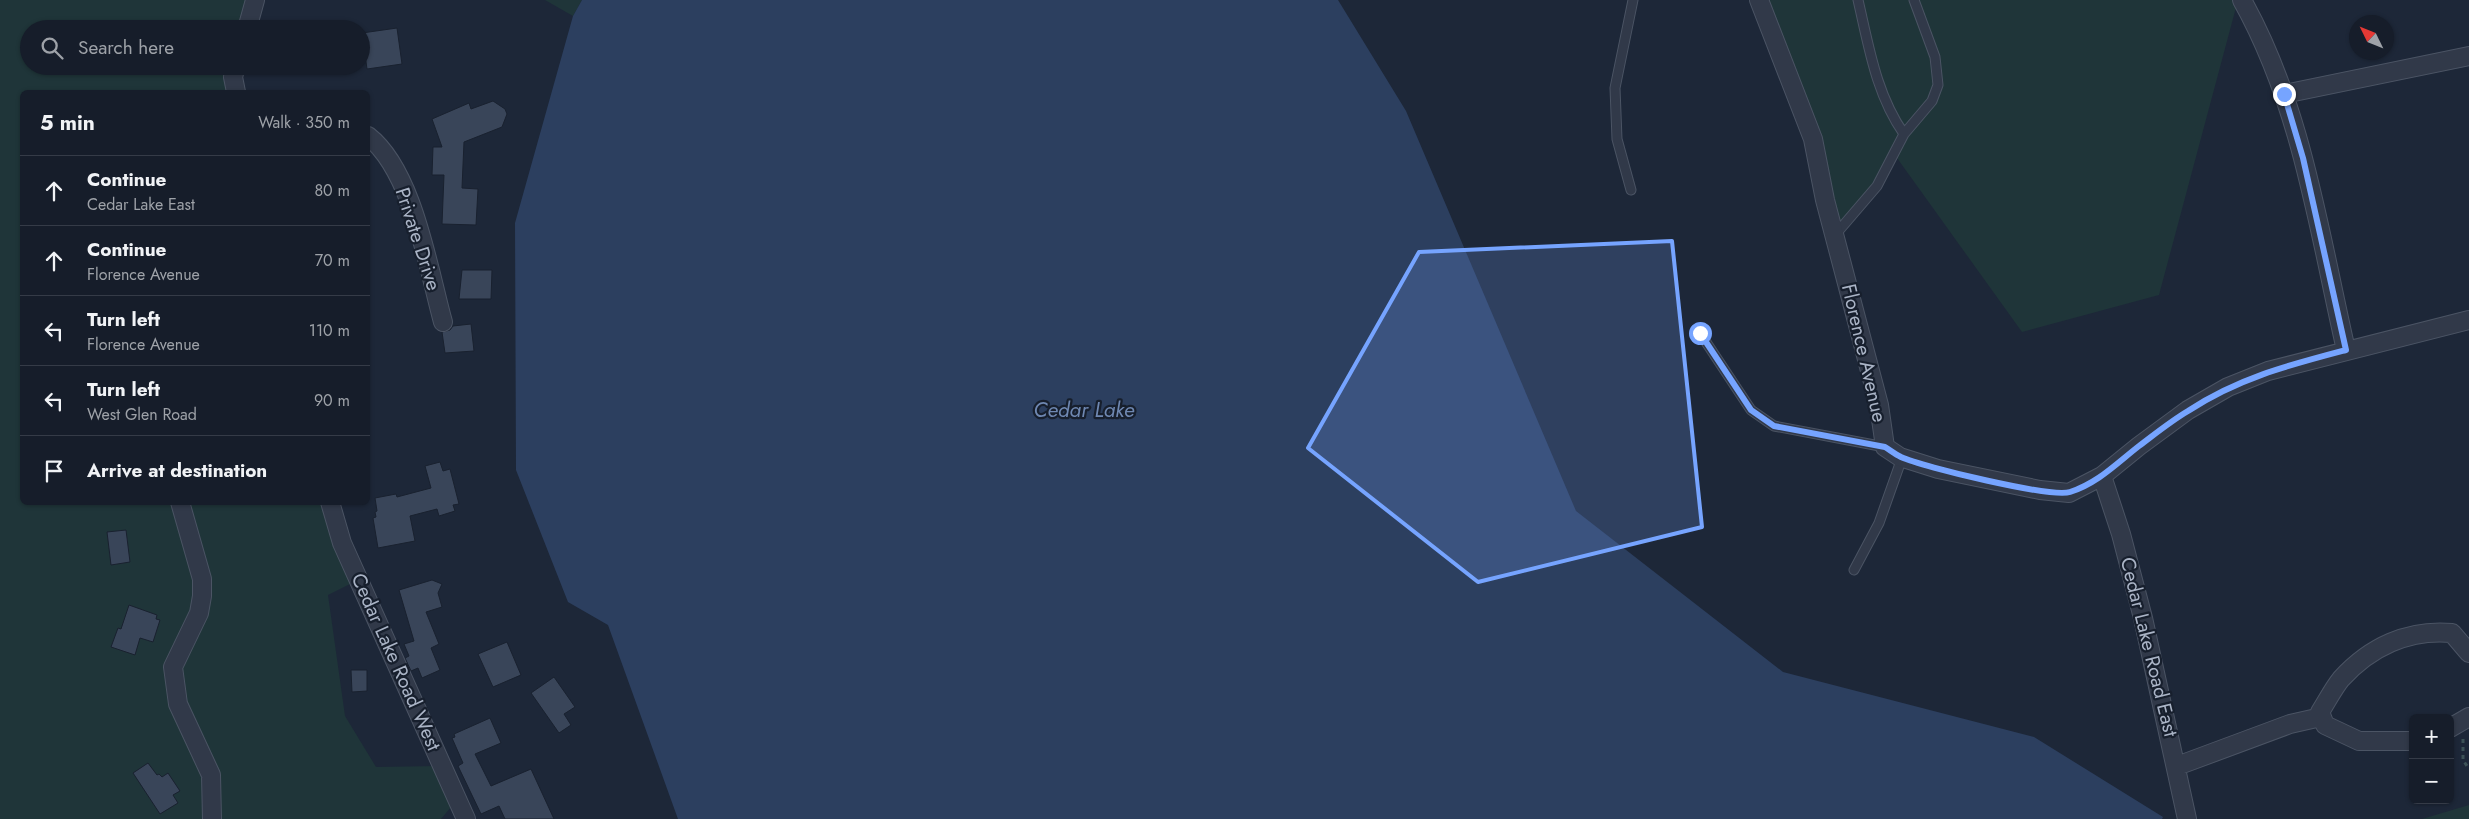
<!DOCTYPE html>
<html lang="en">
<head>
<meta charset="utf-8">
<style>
  body { margin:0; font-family:Jost,sans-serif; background:#232a36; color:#f1f3f6 }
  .controls { position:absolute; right:15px; bottom:15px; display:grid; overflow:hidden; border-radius:8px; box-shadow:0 1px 4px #0004 }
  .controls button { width:45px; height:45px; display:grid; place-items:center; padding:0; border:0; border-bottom:1px solid #353b47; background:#161d2a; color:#f1f3f6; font:25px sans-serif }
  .compass { position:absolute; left:2349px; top:15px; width:45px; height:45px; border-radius:50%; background:#161d2a; box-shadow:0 1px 4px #0004; rotate:313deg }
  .stop { position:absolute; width:15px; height:15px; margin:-11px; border:4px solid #76a4ff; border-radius:50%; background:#fff }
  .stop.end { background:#76a4ff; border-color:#fff; box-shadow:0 1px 5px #0008 }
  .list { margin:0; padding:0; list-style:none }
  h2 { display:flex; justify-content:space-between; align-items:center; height:65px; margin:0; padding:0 20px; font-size:21px }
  h2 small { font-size:16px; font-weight:400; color:#9ea2a8 }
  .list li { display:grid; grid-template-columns:32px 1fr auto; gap:15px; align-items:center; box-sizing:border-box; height:70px; padding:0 20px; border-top:1px solid #353b47 }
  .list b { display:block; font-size:19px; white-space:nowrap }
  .list p { margin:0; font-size:16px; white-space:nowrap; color:#9ea2a8 }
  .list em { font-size:16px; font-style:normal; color:#9ea2a8 }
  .icon { flex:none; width:28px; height:28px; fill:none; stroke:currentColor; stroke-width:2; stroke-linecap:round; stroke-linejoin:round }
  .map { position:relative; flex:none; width:2469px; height:819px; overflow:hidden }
  .search { position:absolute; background:#161d2a; box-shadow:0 1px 4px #0004; left:20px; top:20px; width:350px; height:55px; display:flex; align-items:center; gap:12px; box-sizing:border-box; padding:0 18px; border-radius:28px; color:#9ea2a8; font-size:19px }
  .panel { position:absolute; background:#161d2a; box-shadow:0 1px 4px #0004; left:20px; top:90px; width:350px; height:415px; border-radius:8px }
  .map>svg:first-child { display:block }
  .green { fill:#1f3539 }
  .water { fill:#2c3f5f }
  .building { fill:#394559; stroke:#19212f }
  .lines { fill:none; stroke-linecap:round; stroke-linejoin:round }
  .service-casing { stroke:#4b5464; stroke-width:11 }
  .minor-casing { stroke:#4b5464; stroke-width:20 }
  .path { stroke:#3d5257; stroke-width:3; stroke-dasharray:4 4; stroke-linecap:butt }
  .service { stroke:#313949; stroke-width:9 }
  .minor { stroke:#313949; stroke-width:18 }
  .route { stroke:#76a4ff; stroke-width:6 }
  .marked { fill:#76a4ff; fill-opacity:0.2; stroke:#76a4ff; stroke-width:4; stroke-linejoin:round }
  .labels { text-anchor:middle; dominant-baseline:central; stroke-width:4.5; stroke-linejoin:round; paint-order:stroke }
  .street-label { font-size:20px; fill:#aab4c6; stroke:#171f2d }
  .water-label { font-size:21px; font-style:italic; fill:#6f88b2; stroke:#171f2d }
</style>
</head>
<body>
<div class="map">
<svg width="2469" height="819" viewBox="0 0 2469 819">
  <rect width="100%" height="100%" fill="#1d2738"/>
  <path class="green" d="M0,0H255L247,29H29V66H242L239,92H22V502L334,503L356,581L328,595L345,716L376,767L440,766L456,801L441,819H0Z
    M545,0H582L573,16Z
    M1757,0H2238L2159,295L2022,332L1897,158L1838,235Z
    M2469,805V819H2422Z"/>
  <path class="water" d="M582,0H1338L1406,111L1576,511L1783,672L2034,737L2163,817L2162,819H678L608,625L568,602L516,470L515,223L573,16Z"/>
  <path class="building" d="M397,28L402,64L367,69L362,33Z
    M493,101L505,109L507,114L502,127L464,142L462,188L478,189L476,225L442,224L444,175H432L433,147H442L432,119L469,103L471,109Z
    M462,270H492L491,299H459Z
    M471,324L474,351L445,353L442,332L450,330L453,326Z
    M440,462L443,471L450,469L459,504L453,505L455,511L439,516L437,509L410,516L415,541L378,548L373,518L376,517L375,512L377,511L375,498L396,494L397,497L431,488L425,466Z
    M126,530L130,562L111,565L107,532Z
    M432,580L442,584L438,593L442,607L426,612L439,644L431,648L440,670L422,678L418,668L411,671L405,658L409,656L404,644L414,641L399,590Z
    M129,605L157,615L156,619L160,620L153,642L140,638L135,655L111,647L118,628L121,629Z
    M507,642L521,675L493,687L478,654Z
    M351,670H367V691L352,692Z
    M554,677L575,707L564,714L571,725L559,733L531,693Z
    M490,718L501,743L475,754L491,786L531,769L554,819H505L499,806L481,814L458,766L463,763L452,738L455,737L454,734Z
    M148,763L157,775L159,774L162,777L168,773L180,791L173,795L178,803L160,814L133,773Z"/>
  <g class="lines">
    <defs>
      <path id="service" d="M1858,0C1869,47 1876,94 1904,134
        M1631,190L1617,139L1615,88L1633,0
        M1835,235L1877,186L1904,134L1932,101L1938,85L1935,57L1914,0
        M1700,333L1751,410L1774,426L1885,447
        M1854,570L1879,523L1902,458"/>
      <path id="minor" d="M1759,0L1813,139L1825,200L1879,405L1885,447L1900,457L1938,469L2040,490L2069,493L2102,476L2139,446L2188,410L2228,387L2268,371L2469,320
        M2242,0C2302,107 2319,232 2346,350
        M247,29L255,0
        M236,92L233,77L236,66
        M2284,94L2469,56
        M368,136C413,171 428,268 443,322
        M2102,476L2121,534L2143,618L2187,819
        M180,502L202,579V596L199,613L173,667L178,704L211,775L212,819
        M330,502L342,543L466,819
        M2450,728L2469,717
        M2413,741H2359L2325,725L2320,712C2327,701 2333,689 2341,679C2370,647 2408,629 2452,633L2469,653
        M2177,766L2290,724L2321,717"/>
    </defs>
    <use href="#service" class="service-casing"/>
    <use href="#minor" class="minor-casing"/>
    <path class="path" d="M2463,739V760L2469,769"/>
    <use href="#service" class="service"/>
    <use href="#minor" class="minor"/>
  </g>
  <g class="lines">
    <path class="route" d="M1700,333L1751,410L1774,426L1885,447C1890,450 1895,454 1901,457C1923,467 2051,498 2070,492C2098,483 2117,463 2139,446C2155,434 2171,421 2188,411C2238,378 2289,365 2346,350L2303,158L2284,94"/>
  </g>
  <path class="marked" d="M1672,241L1702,527L1478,582L1308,448L1419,252Z"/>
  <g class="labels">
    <g class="street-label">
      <text transform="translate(418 239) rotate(72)">Private Drive</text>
      <text transform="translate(1864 353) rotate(77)">Florence Avenue</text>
      <text transform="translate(2149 647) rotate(76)">Cedar Lake Road East</text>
      <text transform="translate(396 662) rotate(66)">Cedar Lake Road West</text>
    </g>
    <g class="water-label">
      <text x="1084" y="410">Cedar Lake</text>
    </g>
  </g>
</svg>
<div class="controls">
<button>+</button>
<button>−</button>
</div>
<svg class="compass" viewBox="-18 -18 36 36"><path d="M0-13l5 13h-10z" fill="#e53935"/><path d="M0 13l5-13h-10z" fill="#9ea2a8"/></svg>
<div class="stop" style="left:1700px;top:333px"></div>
<div class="stop end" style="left:2284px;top:94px"></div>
<div class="search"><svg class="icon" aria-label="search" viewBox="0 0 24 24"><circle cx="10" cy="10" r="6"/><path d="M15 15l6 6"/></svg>Search here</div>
<section class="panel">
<h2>5 min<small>Walk · 350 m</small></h2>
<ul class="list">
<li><svg class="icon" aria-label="ahead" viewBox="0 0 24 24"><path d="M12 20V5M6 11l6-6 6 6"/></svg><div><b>Continue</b><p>Cedar Lake East</p></div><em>80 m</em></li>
<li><svg class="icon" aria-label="ahead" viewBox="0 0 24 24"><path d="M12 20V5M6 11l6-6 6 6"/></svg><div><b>Continue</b><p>Florence Avenue</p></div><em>70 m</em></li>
<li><svg class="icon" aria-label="left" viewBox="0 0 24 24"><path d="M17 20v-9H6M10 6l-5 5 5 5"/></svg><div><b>Turn left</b><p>Florence Avenue</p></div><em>110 m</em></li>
<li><svg class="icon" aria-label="left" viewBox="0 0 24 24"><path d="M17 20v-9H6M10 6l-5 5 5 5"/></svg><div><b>Turn left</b><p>West Glen Road</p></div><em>90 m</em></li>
<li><svg class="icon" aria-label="arrive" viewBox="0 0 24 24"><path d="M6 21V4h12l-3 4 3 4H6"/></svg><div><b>Arrive at destination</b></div></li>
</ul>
</section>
</div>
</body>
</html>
